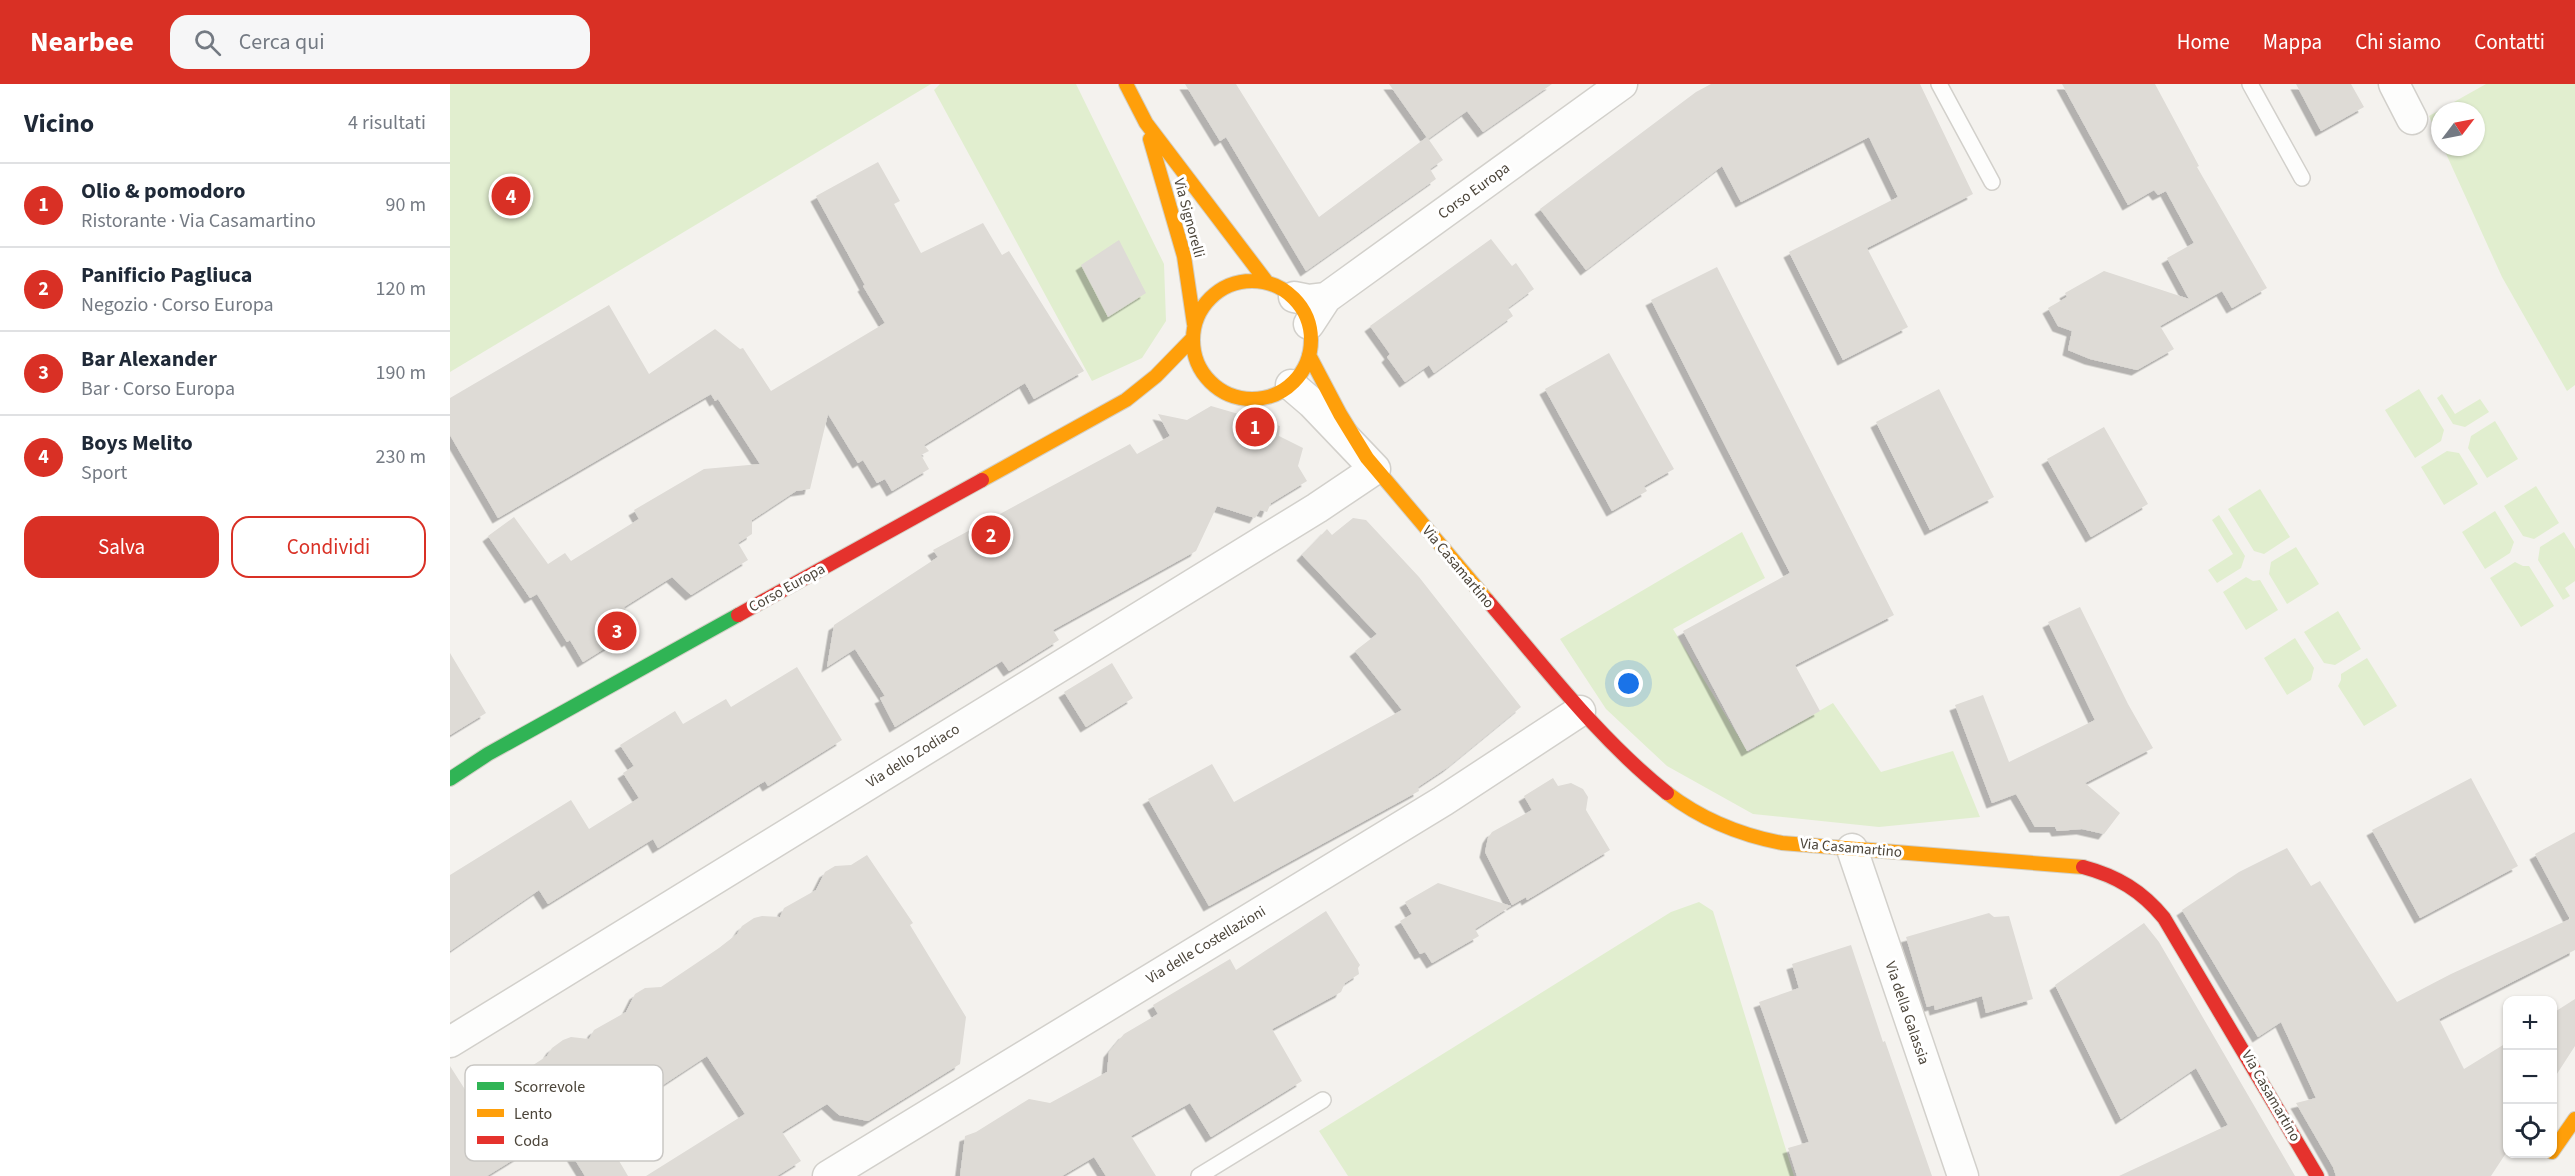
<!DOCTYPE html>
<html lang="it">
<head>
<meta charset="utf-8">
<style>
  body { margin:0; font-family:"Source Sans 3",sans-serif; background:#f6f6f7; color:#1f2937 }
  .controls { position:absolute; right:18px; bottom:18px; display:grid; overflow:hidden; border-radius:12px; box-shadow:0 2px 4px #0004 }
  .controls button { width:54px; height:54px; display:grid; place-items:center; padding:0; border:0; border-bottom:2px solid #e0e1e3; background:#fff; color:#1f2937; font:30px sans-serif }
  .compass { position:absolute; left:1981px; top:18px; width:54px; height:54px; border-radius:50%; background:#fff; box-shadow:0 2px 4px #0004; rotate:58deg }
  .you { position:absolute; left:1179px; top:600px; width:21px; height:21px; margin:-15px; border:4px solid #fff; border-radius:50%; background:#1a73e8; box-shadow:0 0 0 9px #1a73e833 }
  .badge { display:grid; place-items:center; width:39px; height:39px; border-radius:50%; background:#d93025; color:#fff; font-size:20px; font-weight:700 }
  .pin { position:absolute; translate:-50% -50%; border:3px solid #fff; box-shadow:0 2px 6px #0006 }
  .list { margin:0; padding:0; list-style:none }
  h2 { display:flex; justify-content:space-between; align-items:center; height:78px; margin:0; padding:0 24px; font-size:26px }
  h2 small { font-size:20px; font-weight:400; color:#747a83 }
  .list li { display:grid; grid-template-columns:39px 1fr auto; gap:18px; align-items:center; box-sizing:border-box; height:84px; padding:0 24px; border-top:2px solid #e0e1e3 }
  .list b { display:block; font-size:22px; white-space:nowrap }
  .list p { margin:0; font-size:20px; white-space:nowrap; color:#747a83 }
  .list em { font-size:20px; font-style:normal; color:#747a83 }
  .actions { display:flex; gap:12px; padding:18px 24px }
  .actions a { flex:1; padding:14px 0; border:2px solid #d93025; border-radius:18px; text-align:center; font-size:21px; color:#d93025 }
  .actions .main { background:#d93025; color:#fff }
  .icon { flex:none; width:33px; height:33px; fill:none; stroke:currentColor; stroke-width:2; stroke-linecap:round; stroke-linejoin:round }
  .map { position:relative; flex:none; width:2125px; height:1092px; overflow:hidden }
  header { display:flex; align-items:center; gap:36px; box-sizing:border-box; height:84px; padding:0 30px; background:#d93025; color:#fff }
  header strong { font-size:28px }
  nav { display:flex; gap:33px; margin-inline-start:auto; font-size:21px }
  .search { width:420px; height:54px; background:#f6f6f7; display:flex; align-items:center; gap:15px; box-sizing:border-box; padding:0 21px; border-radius:18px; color:#747a83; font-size:22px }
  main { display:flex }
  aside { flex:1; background:#fff }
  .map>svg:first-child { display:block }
  .green { fill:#e1eecf }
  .building { fill:#dedbd6; filter:url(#shadow) }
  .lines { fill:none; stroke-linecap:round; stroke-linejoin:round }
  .lane-casing { stroke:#d2d0cb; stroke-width:18 }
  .street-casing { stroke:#d2d0cb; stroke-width:33 }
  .fast-casing { stroke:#d3cfc5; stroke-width:16 }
  .slow-casing { stroke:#d3cfc5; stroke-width:16 }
  .jam-casing { stroke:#d3cfc5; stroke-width:16 }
  .lane { stroke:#fdfdfc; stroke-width:15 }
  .street { stroke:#fdfdfc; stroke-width:30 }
  .fast { stroke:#30b455; stroke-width:14 }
  .slow { stroke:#ff9f0a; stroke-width:14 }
  .jam { stroke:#e5322d; stroke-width:14 }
  .labels { text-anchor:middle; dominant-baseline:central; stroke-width:6; stroke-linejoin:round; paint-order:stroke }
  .street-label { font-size:15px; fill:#4b4439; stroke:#fff }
  .key { fill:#fff; stroke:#c9c7c4; stroke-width:1.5 }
  .key-label { font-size:16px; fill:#4b4439 }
</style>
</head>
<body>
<header>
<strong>Nearbee</strong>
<div class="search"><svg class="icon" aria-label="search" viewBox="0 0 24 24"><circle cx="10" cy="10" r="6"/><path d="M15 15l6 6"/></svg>Cerca qui</div>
<nav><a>Home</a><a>Mappa</a><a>Chi siamo</a><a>Contatti</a></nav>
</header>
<main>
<aside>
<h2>Vicino<small>4 risultati</small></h2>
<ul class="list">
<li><span class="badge">1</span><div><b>Olio &amp; pomodoro</b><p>Ristorante · Via Casamartino</p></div><em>90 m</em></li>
<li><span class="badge">2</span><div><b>Panificio Pagliuca</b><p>Negozio · Corso Europa</p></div><em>120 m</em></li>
<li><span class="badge">3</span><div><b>Bar Alexander</b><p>Bar · Corso Europa</p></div><em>190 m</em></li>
<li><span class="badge">4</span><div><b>Boys Melito</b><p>Sport</p></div><em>230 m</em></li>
</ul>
<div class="actions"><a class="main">Salva</a><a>Condividi</a></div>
</aside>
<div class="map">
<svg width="2125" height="1092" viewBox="0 0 2125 1092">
  <defs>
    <filter id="shadow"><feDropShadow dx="-5.5" dy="5.5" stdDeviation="0" flood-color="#0004"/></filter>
  </defs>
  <rect width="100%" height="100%" fill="#f4f2ee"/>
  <path class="green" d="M0,0H481L0,288Z
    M490,0H626L714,180L716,237L692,274L642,297L484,6Z
    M2036,0H2125V301L2117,307L2052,193L1993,63H2026V27H1990V57L1979,32Z
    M1969,305L1994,346L1991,357L1965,374L1935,326Z
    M1992,310L2005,330L2030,315L2039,328L2015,343L2003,340L1987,314Z
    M2045,337L2068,375L2037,394L2018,364L2021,352Z
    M1997,367L2009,369L2028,400L1994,421L1971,383Z
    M2086,402L2109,439L2084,455L2073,452L2054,422Z
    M1810,405L1840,453L1814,470L1804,467L1778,425Z
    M2045,427L2064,458L2060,469L2035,485L2012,448Z
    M1769,431L1795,472L1791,484L1767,499L1758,486L1783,470L1762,436Z
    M1292,448L1315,494L1223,545L1298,668L1383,619L1431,688L1503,667L1530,733L1429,743L1303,730L1217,682L1156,625L1110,555Z
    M2114,448L2125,465V497L2115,504L2120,512L2113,516L2088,476L2090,463Z
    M1846,463L1869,500L1837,520L1819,490L1821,478Z
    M2065,478L2073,482H2079L2104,522L2071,543L2040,494Z
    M1796,493L1803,497L1810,496L1828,526L1796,546L1773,508Z
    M1888,527L1911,565L1885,581L1874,579L1854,548Z
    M1845,554L1864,584L1861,596L1837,611L1814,574Z
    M1917,574L1947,622L1914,642L1888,602L1891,596V590Z
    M1249,818L1263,827L1344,1092H898L869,1047L1221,828Z"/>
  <path class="building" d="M735,0H786L869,133L977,53L993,76L980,85L986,95L856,187L776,53L770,57Z
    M939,0H1102L1033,48L1017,27L978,55Z
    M1261,0H1470L1523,110L1417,164L1458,243L1393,276L1339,168L1448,113L1419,53L1291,118L1272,82L1136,186L1090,125L1246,8Z
    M1612,0H1705L1749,82L1747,83L1817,204L1782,224L1772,207L1710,242L1724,265L1687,286L1640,275L1618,266L1622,247L1608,242L1598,224L1617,213L1615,209L1654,187L1739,215L1717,174L1744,159L1716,107L1708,111L1704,106L1678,121Z
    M1846,0H1901L1914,23L1871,47Z
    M428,78L450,117L444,120L471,169L533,139L552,171L559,167L634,287L584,315L575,299L474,361L479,367L471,371L479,385L442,407L435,395L427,399L413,376L408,379L378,330L360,405L346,407L302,436V450L288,459L298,476L241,511L222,493L174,523L186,545L133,578L120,556L117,558L87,510L80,514L38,452L64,433L98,480L115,469L121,477L189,435L184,426L254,385L310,380L268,315L265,317L261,310L48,434L0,351V314L159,221L199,290L265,245L290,265L293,264L321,307L435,239L413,202L415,201L366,112Z
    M1041,155L1062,182L1066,179L1084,205L1058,224L1063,232L984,289L979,281L955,298L937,273L940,270L920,242Z
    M669,156L696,209L658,233L631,181Z
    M1267,183L1444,531L1345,581L1370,627L1297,667L1233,547L1340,489L1201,216Z
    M1159,269L1224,385L1194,402L1197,407L1162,427L1095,305Z
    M1489,305L1544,413L1480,446L1426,338Z
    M761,322L830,342L829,352L853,364L848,382L857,397L821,419L817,428L810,426L805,434L767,422L746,467L603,546L609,556L559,587L552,577L445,643L430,614L435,612L405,565L377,583L384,541L488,473L483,466L680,360L687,370L720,352L708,330L737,336Z
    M1654,343L1698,420L1641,453L1597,375Z
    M903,434L916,436L969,493L1071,623L998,683L968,703L969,707L759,822L698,715L762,680L784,718L952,626L905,567L927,550L852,471L877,445L882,451Z
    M1630,523L1678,620L1703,664L1635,699L1670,729L1654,750L1632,745L1607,747L1605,743H1585L1566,710L1542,719L1505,621L1533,611L1559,678L1645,636L1598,538Z
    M0,569L36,629L0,651Z
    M662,579L683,614L636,643L614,608Z
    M347,583L392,656L318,702L315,697L208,764L203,755L98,820L89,806L0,867V791L121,716L139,745L189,714L173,689L184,682L170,661L225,627L233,640L276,615L281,623Z
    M1103,694L1108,702L1121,699L1133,705L1138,713L1136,726L1160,766L1077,816L1076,813L1062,821L1035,768L1038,754L1042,748L1082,726L1074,712Z
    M2021,694L2068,782L1970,834L1922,746Z
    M2125,748V866L1989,935L2014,985L2058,958V1066L2041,1092H1886L1883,1083L1846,1019L1866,1014L1831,938L1808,953L1732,826L1789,788L1837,764L1861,802L1870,797L1947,918L2001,890L2120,835L2085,770Z
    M417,771L463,839L460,841L516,933L510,980L418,1037L389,1031L377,1020L332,1048L351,1077L327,1092H196L295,1030L257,972L149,1043L178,1092H135L108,1048L37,1092H0V982L23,1018L38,1008L39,1010L97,972L102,964L113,956L121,953L139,955L144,946L176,928L185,910L195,904L211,903L269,864L287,850L292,842L304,834L312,832L330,833L334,824L366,806L375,788L385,782L401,781Z
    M988,799L1061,822L1025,845L1029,852L982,879L975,868L970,870L950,837L962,830L955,818Z
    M876,827L910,881L908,884L909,890L895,899L891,908L822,945L852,997L761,1053L740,1019L681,1052L706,1092H656L644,1073L612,1092H510L515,1052L526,1048L579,1015L600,1019L657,988L659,968L674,950L708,930L703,921L780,875L786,886Z
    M1539,829L1544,833L1559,832L1583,915L1536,929L1532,912L1485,926L1484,921L1477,923L1456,853Z
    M1694,839L1709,858L1845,1092H1669L1778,1041L1746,984L1671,1035L1605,901Z
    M1401,861L1433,958L1435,957L1482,1092H1347L1338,1064L1359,1058L1309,918L1349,904L1342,880Z
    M2125,915V962L2103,996V929Z"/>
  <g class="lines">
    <defs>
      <path id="lane" d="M1489,0L1542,98
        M1800,0L1852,94
        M749,1092L873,1016"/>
      <path id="street" d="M1944,0L1962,35
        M844,213L859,216L876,214
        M859,240L876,214L1172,0
        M1402,765L1513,1092
        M0,958L867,424L925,385L862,319L841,301
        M378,1092L993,717L1130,627"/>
      <path id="fast" d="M0,695L38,670L288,531"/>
      <path id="slow" d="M676,0L696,39L816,197
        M700,55L734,172L744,240
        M743 256a59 59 0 1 1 118 0a59 59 0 1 1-118 0Z
        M859,271L890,330L917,374L1037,516
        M532,396L676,316L706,292L742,255
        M1217,709C1251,735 1290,751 1332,759L1633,783
        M2102,1068L2125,1035"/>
      <path id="jam" d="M1037,516C1095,583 1147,653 1217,709
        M288,531L532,396
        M1633,783C1667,792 1692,807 1714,834L1867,1092"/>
    </defs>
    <use href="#lane" class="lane-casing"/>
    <use href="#street" class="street-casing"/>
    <use href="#fast" class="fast-casing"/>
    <use href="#slow" class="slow-casing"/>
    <use href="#jam" class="jam-casing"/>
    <use href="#lane" class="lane"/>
    <use href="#street" class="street"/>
    <use href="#fast" class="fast"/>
    <use href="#slow" class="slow"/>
    <use href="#jam" class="jam"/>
  </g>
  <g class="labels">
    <g class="street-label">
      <text transform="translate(1024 107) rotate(-36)">Corso Europa</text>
      <text transform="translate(739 134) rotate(75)">Via Signorelli</text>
      <text transform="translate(1008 483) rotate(50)">Via Casamartino</text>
      <text transform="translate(337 504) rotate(-29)">Corso Europa</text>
      <text transform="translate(463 672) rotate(-32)">Via dello Zodiaco</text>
      <text transform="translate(1401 764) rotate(5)">Via Casamartino</text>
      <text transform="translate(756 861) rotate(-31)">Via delle Costellazioni</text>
      <text transform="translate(1457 929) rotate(71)">Via della Galassia</text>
      <text transform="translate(1821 1012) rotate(60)">Via Casamartino</text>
    </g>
  </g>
  <rect x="15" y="981" width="198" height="96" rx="9" class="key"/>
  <rect x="27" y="998" width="27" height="8" fill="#30b455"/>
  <rect x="27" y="1025" width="27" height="8" fill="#ff9f0a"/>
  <rect x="27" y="1052" width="27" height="8" fill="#e5322d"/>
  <g class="key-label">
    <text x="64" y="1008">Scorrevole</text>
    <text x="64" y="1035">Lento</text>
    <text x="64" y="1062">Coda</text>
  </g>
</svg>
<div class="controls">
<button>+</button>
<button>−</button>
<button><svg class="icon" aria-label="locate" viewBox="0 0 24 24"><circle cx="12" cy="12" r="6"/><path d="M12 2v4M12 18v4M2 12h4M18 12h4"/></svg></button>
</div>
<svg class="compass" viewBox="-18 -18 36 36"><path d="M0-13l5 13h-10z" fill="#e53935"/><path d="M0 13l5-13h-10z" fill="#747a83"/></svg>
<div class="you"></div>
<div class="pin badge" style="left:805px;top:343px">1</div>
<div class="pin badge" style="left:541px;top:451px">2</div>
<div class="pin badge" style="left:167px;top:547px">3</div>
<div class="pin badge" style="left:61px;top:112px">4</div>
</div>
</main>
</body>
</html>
